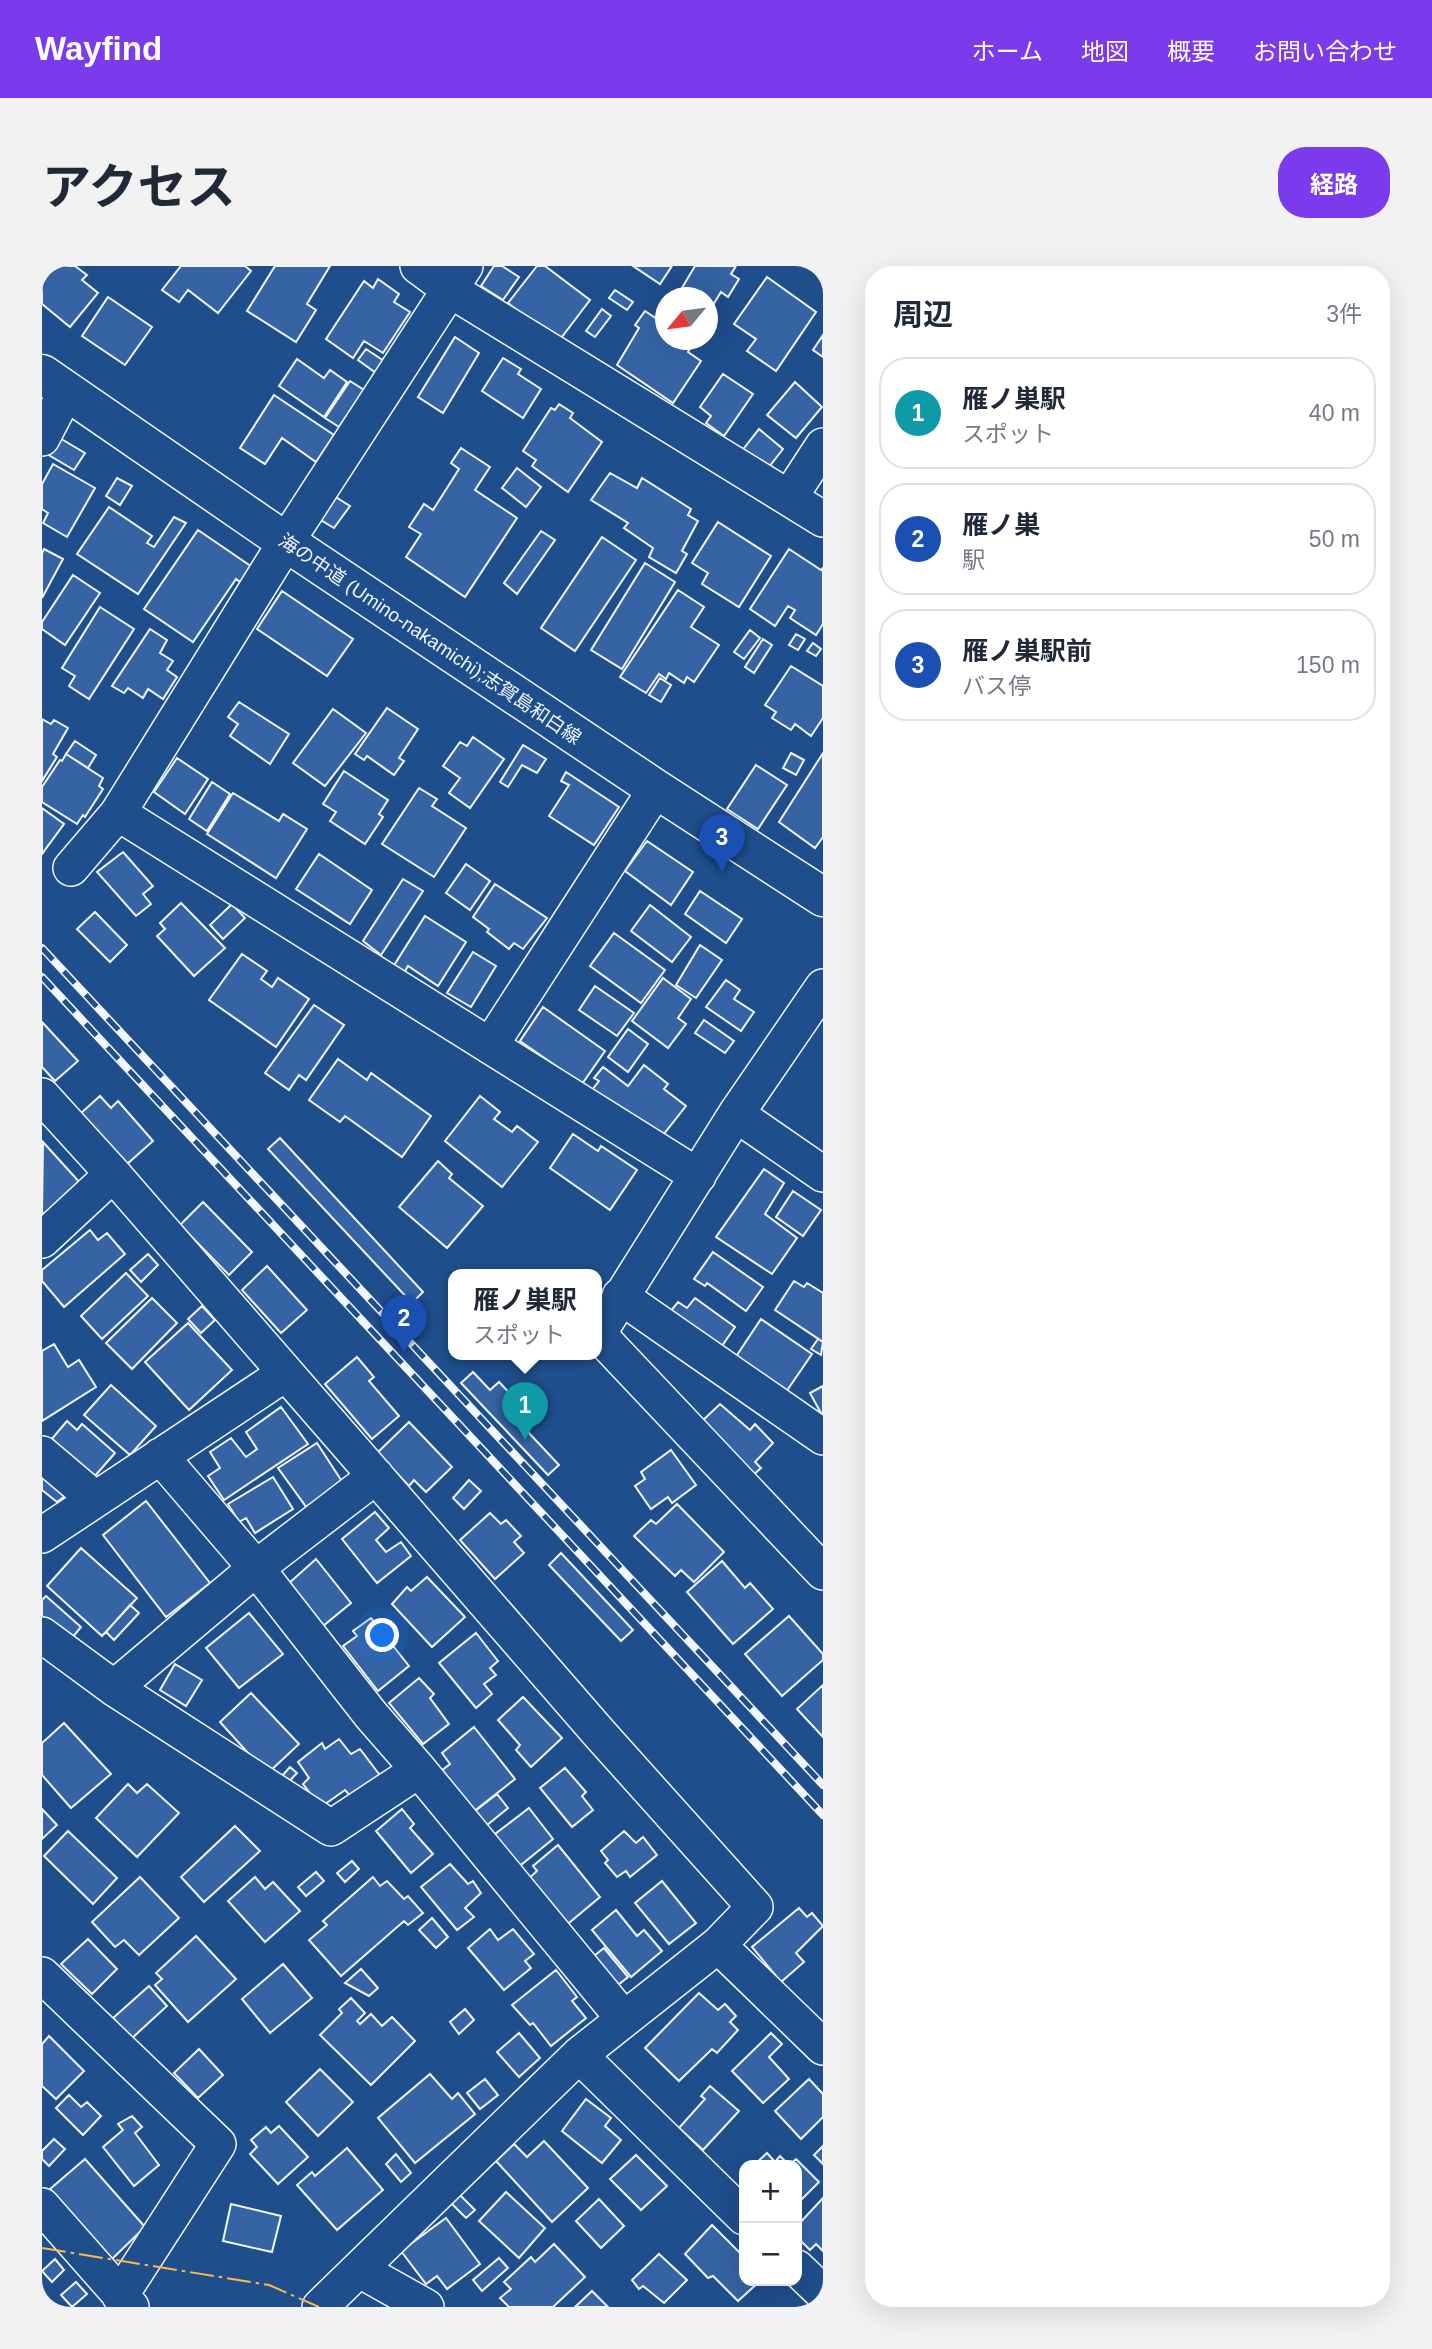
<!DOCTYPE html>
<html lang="ja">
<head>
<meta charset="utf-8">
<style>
  body { margin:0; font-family:Arial,"Noto Sans JP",sans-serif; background:#f2f2f3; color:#1f2937 }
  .controls { position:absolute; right:21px; bottom:21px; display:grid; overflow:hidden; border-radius:14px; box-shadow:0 7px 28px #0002 }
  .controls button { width:63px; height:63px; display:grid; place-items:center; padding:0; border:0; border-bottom:2px solid #e0e1e3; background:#fff; color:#1f2937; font:35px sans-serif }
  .compass { position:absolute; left:613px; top:21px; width:63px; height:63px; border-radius:50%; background:#fff; box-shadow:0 7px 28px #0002; rotate:241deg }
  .you { position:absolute; left:341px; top:1370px; width:24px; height:24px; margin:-18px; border:5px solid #fff; border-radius:50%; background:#1a73e8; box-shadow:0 0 0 10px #1a73e833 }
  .badge { display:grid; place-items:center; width:46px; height:46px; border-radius:50%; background:#7c3aed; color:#fff; font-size:23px; font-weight:700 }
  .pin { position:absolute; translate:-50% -58px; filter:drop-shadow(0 2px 4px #0008) }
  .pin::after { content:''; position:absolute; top:37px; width:24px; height:21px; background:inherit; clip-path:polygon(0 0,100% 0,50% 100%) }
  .popup { position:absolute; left:406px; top:1003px; width:154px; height:91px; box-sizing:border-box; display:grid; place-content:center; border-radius:14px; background:#fff; filter:drop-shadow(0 2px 5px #0005); font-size:23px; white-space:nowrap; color:#747a83 }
  .popup b { font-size:26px; color:#1f2937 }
  .popup::after { content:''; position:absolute; left:50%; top:100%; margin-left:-14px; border:14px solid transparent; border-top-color:#fff }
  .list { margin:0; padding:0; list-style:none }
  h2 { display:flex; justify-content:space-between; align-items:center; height:91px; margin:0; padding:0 28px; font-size:30px }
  h2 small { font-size:23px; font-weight:400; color:#747a83 }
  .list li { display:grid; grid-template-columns:46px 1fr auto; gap:21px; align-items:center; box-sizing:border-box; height:112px; margin:0 14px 14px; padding:0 14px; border:2px solid #e0e1e3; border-radius:28px }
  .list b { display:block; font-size:26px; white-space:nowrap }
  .list p { margin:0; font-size:23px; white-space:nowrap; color:#747a83 }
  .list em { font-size:23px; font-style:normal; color:#747a83 }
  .map { position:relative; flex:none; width:781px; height:2041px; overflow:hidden; border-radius:28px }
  header { display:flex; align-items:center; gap:42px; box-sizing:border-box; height:98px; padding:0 35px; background:#7c3aed; color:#fff }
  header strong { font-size:33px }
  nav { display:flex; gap:38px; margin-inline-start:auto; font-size:24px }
  .intro { display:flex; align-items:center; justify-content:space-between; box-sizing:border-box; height:168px; padding:0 42px }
  h1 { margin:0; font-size:49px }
  .button { padding:18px 32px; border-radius:28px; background:#7c3aed; color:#fff; font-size:24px; font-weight:700 }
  main { display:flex; gap:42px; padding:0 42px }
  aside { flex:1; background:#fff; border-radius:28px; box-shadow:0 7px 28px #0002 }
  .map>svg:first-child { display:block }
  .building { fill:#3563a3; stroke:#f2f6ff; stroke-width:2 }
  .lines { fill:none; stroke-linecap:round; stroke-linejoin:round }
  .street-casing { stroke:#f2f6ff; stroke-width:38 }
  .primary-casing { stroke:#f2f6ff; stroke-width:41 }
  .street { stroke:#1f4e8c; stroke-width:35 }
  .primary { stroke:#1f4e8c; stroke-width:38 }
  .rail-casing { stroke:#f2f6ff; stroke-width:8 }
  .rail { stroke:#1f4e8c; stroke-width:5; stroke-dasharray:16; stroke-linecap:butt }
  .power { stroke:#ffb74d; stroke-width:2; stroke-dasharray:24 5 3.5 5; stroke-linecap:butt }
  .labels { text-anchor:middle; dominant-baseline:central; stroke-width:5; stroke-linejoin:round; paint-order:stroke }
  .street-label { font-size:19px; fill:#f2f6ff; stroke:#1f4e8c }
</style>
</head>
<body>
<header>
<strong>Wayfind</strong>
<nav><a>ホーム</a><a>地図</a><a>概要</a><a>お問い合わせ</a></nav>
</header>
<div class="intro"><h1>アクセス</h1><a class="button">経路</a></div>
<main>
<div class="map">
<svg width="781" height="2041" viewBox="0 0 781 2041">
  <rect width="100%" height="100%" fill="#1f4e8c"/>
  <path class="building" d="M0,0H33L45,9L40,14L56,27L28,61L0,38V7L3,3Z
    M139,0H203L209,5L176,47L146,24L137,36L120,24Z
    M233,0H288L265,38L274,44L254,76L205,45Z
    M452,0H460L477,11L461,34L439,20Z
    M495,0H503L548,34L516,76L466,37Z
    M591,0H630L618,18Z
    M653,0H694L689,8L697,13L686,31L679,26L666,47V32H634Z
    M725,11L774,46L734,105L705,85L714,73L692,58Z
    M336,13L357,28L352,36L368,46L341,87L322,75L311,92L284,73L322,15L331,22Z
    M573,24L591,36L585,44L567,32Z
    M66,31L110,61L83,99L40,70Z
    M560,43L569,50L553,71L544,65Z
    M603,45L624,59V74H646L651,77L646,86L659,95L631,137L575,99L597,62L593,59Z
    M781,69V91L771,84Z
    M413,71L437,87L401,147L376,131Z
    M324,83L342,95L334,107L316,94Z
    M461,92L479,103L476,108L499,123L481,152L440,125Z
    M255,93L282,112L288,104L305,116L282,151L237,120Z
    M681,108L711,128L682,170L664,157L669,150L658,141Z
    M308,115L322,124L297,161L283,152Z
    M753,116L780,141L754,172L725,149Z
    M232,129L292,169L274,196L240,172L223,198L198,182Z
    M517,138L531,147L528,152L560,176L526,226L490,200L494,194L481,185L509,142L513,144Z
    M717,163L741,183L723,206L699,186Z
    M16,171L43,187L32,204L5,188Z
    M419,182L448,201L433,224L475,252L423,331L364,291L379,268L367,261L382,238L391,244L417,203L409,197Z
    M11,198L53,222L25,271L1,257L6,247L0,243V218Z
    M475,202L499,221L484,241L460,222Z
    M568,207L595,222L600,212L649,243L646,249L656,255L640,285L645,288L634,307L607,291L611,282L582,262L586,257L549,234Z
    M75,212L90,220L78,239L64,230Z
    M292,230L308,240L292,262L277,253Z
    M67,241L110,270L105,277L112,281L132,251L144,257L96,328L35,288Z
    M676,256L729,290L697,341L660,318L666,307L650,297Z
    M156,264L213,303L202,319L194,313L151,376L102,343Z
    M499,265L513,274L475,328L462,317Z
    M560,271L594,294L533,385L499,362Z
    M2,283L21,293L0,332V287Z
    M747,283L779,304L781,302V358L774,369L748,352L753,344L746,340L733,360L708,343Z
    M603,297L633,316L580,403L549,384Z
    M31,309L58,327L23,379L0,363V356Z
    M636,324L662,341L649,361L677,379L652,416L645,411L642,417L627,407L624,413L617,408L604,427L578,411Z
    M240,325L311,373L285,410L215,363Z
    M58,341L92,363L47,433L27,420L33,410L20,402Z
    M108,363L125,374L118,387L131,395L125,404L135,411L121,433L106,423L101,432L86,422L82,427L70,420Z
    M708,364L718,372L702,393L692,386Z
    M754,368L763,373L756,384L747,379Z
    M721,373L730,379L712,407L703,401Z
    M771,377L779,383L774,390L765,385Z
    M749,400L781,420V452L769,470L753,458L749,464L730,452L734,446L723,439Z
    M618,412L629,419L619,436L607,429Z
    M197,436L247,468L228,498L188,470L196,458L186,451Z
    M345,442L376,463L357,492L362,495L352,509L325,490L322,494L313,488Z
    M291,443L324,467L283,520L251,497Z
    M0,453L9,458L12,454L26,462L11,488L15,491L0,515Z
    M431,471L462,493L428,542L407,527L418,512L401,500L418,476L425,480Z
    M33,475L54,489L46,502L24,488Z
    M481,479L504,493L495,507L480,499L466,521L458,516Z
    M749,487L762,494L754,509L741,502Z
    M781,487V571L773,582L737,556Z
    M24,488L61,512L57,520L61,523L43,551L41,549L35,558L0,536V521L18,494L20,495Z
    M135,492L166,513L143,548L112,526Z
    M714,499L745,519L716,563L685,543Z
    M302,505L346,534L337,548L341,551L323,578L288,555L294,546L281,538Z
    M524,506L577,541L552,579L507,550L527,519L519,515Z
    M170,516L188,528L165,565L147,553Z
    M377,522L395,533L390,540L424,562L392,611L340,578Z
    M191,527L237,555L241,548L265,563L234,612L165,568Z
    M0,542L22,558L0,588Z
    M605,575L651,606L629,639L583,605Z
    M81,586L111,620L101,628L109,638L94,650L55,606Z
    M277,588L330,624L308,658L254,623Z
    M424,598L448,615L428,644L404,627Z
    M361,613L381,625L339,689L321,675Z
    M453,618L505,652L481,683L472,677L467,683L445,666L447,663L431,651Z
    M658,625L700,653L684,677L643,648Z
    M139,637L183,682L152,710L115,670L123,663L118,657Z
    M190,638L203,652L181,673L168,659Z
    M608,639L649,671L630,696L589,665Z
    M53,646L85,679L68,696L35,663Z
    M383,650L424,676L396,720L366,700L362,707L351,701Z
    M572,667L623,704L599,737L548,700Z
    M658,679L680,694L654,732L634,719Z
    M431,686L454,700L429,741L405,727Z
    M200,688L225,705L219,713L230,721L236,712L267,733L234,781L167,734Z
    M621,712L649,733L636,752L644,758L626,782L590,755Z
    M684,714L698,724L692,733L712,746L699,765L664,741Z
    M553,720L592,747L575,770L537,744Z
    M272,739L302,759L264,814L257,809L247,824L223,807Z
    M501,741L563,785L540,818L478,775Z
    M662,754L692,775L683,787L653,767Z
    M0,756L36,795L13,815L0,801Z
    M586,763L606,778L586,806L566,791Z
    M296,793L325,814L329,807L389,850L360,891L303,850L298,856L267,834Z
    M602,799L626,818L622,823L644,840L617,874L550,824L557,815L552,812L561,801L586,820Z
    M58,830L69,842L76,835L111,875L84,899L38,848Z
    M438,830L458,846L452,853L470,866L475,860L496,876L460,921L403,875Z
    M531,868L556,885L559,880L595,904L568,944L508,902Z
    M238,872L381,1026L370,1037L226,883Z
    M1,876L40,919L5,951L0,946Z
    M396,895L410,908L407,912L441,940L405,982L357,941Z
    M722,903L742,917L723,948L755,972L730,1008L674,971Z
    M751,925L779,944L761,970L734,951Z
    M161,936L210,986L187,1009L138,959Z
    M48,964L56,974L65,967L83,988L22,1041L0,1015V1004Z
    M671,986L721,1021L704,1045L665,1017L663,1020L652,1013Z
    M106,988L116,999L99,1016L88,1004Z
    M225,1000L265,1044L239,1067L200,1024Z
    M84,1007L106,1030L60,1073L39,1050Z
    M752,1015L762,1021L765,1017L781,1027V1076L733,1044Z
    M110,1032L135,1057L90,1103L64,1077Z
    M653,1032L693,1061L671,1093L623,1052L636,1036L645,1042Z
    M160,1040L173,1054L159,1067L146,1053Z
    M719,1053L770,1088L744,1126L689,1098Z
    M146,1057L190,1104L147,1144L103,1096Z
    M776,1073L781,1076L779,1089L769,1083Z
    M12,1078L26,1101L37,1094L54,1121L0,1155V1085Z
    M315,1091L332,1111L327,1115L357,1150L330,1173L283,1118Z
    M431,1106L448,1124L457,1116L480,1140L470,1149L517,1199L506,1209L419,1117Z
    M69,1119L114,1160L88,1189L42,1149Z
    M781,1120V1148L780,1149L768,1127Z
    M678,1138L708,1164L713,1158L731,1177L713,1196L719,1202L710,1210L658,1157Z
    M239,1141L266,1178L182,1234L166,1210L178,1202L168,1186L189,1172L204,1191L215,1183L204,1166Z
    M25,1155L35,1164L40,1158L73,1187L45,1219L3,1181Z
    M367,1156L410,1201L384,1226L372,1214L367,1220L335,1187Z
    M275,1177L301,1217L265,1242L236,1202Z
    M629,1184L654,1219L630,1237L626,1231L609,1243L593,1220L603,1213L599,1206Z
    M7,1204L31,1224L15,1236L0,1224V1214Z
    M231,1211L251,1243L213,1267L204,1252L197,1256L186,1238Z
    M427,1214L439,1225L422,1243L411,1232Z
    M104,1235L168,1317L124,1351L61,1269Z
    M635,1238L682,1286L652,1316L639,1304L633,1310L592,1270L609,1254L614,1258Z
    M333,1246L347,1262L334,1274L344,1286L359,1276L369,1290L335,1317L300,1273Z
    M448,1247L459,1258L464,1254L479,1270L472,1276L482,1287L453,1313L418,1274Z
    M39,1282L95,1332L60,1370L5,1320Z
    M519,1287L591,1364L579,1375L507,1299Z
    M274,1293L309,1337L281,1360L246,1318Z
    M680,1295L703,1322L708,1317L731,1343L691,1378L645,1326Z
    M385,1311L423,1351L390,1381L350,1338L365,1321L369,1325Z
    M4,1330L39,1361L25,1378L0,1356V1334Z
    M88,1339L97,1347L72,1374L64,1366Z
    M207,1347L241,1388L197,1422L164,1382Z
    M747,1350L781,1388V1394L740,1430L703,1388Z
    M329,1352L367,1400L336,1425L301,1380L315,1370L311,1365Z
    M434,1367L456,1395L448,1402L454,1409L442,1418L450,1428L434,1442L397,1397Z
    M133,1398L160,1414L144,1440L118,1424Z
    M377,1412L392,1428L388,1432L407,1458L381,1478L347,1437Z
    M781,1419V1471L755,1443Z
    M209,1427L257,1478L225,1508L178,1456Z
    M481,1431L520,1472L489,1501L474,1484L478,1479L456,1454Z
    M22,1457L69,1508L29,1542L0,1509V1477Z
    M432,1461L473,1513L431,1546L399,1505L408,1498L400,1487Z
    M297,1473L309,1488L318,1483L340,1512L312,1534L303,1524L279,1541L261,1518L267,1512L256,1496L280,1477L283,1483Z
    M248,1501L255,1507L239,1524L233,1518Z
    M523,1502L544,1526L540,1530L551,1544L530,1561L498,1522Z
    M86,1518L95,1527L105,1518L137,1547L95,1591L54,1552Z
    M455,1528L466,1542L439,1564L428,1549Z
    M487,1542L511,1573L469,1607L444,1575Z
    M0,1543L15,1559L0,1573Z
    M360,1543L372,1558L368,1562L391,1588L369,1607L334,1565Z
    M193,1560L218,1585L162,1636L139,1611Z
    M26,1565L75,1612L51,1638L2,1590Z
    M582,1565L594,1577L601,1571L615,1589L588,1611L584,1605L575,1611L563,1597L566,1594L559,1585Z
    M516,1579L558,1631L522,1661L484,1615L495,1605L491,1600Z
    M310,1595L317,1603L303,1616L295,1607Z
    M408,1598L426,1618L431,1615L439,1627L423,1642L432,1651L415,1664L379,1621Z
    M274,1606L282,1615L264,1630L256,1621Z
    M98,1611L137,1652L97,1689L82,1674L73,1681L50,1656Z
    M213,1611L223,1623L231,1616L258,1645L223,1676L186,1635Z
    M331,1611L338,1620L345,1615L362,1633L366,1630L381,1647L366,1659L362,1655L299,1710L267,1674L285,1659L281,1655Z
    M620,1615L654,1657L627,1678L593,1637Z
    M757,1642L765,1651L770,1647L781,1660L754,1687L762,1696L739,1716L710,1681Z
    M574,1644L595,1670L602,1664L620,1685L589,1711L550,1664Z
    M390,1652L406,1671L394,1682L377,1664Z
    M448,1663L456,1674L471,1663L492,1688L483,1695L489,1702L462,1724L426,1682Z
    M154,1670L194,1713L146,1756L113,1719L120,1713L114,1707Z
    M46,1673L75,1703L50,1728L19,1698Z
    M562,1682L586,1711L576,1719L552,1690Z
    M241,1698L270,1732L228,1767L200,1733Z
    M319,1703L336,1722L327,1730L303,1717Z
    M514,1704L535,1731L530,1735L544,1752L509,1780L491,1757L488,1759L470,1739Z
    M107,1720L125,1740L89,1773L71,1752Z
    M657,1727L676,1744L683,1738L694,1750L688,1756L696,1764L675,1787L670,1783L637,1815L603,1782Z
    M309,1732L323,1747L315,1755L318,1758L329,1748L340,1760L350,1751L373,1775L329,1819L278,1769L300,1747L297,1743Z
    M423,1743L432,1754L417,1768L408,1756Z
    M477,1767L498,1792L477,1811L455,1786Z
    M729,1767L740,1778L727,1791L747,1813L721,1837L690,1805Z
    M7,1770L42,1805L14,1833L0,1820V1778Z
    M157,1783L181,1809L156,1832L132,1807Z
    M278,1803L311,1836L276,1870L244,1836Z
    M388,1808L410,1833L416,1827L433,1848L373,1897L336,1852Z
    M443,1813L456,1829L438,1843L425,1827Z
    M767,1813L781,1828V1851L759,1873L733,1845Z
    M668,1820L697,1845L661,1884L637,1862L663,1833L659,1830Z
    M27,1829L39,1841L45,1836L59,1850L41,1869L14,1842Z
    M544,1833L569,1852L563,1860L579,1874L560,1897L520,1865Z
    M90,1850L100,1861L93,1867L117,1899L92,1920L61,1881L81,1864L76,1858Z
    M237,1860L266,1891L236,1918L208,1888L215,1881L209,1874L224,1861L229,1867Z
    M12,1873L23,1883L7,1900L0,1893V1885Z
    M502,1875L546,1922L510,1956L454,1895L472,1878L485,1891Z
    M781,1880V1898L772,1889Z
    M305,1882L341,1924L295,1964L255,1919L270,1906L273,1910Z
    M725,1887L733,1896L738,1890L747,1899H712Z
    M354,1888L369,1907L359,1916L344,1898Z
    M594,1889L625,1920L599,1944L568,1913Z
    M43,1893L103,1961L69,1994L8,1923Z
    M754,1893L777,1916L755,1938V1899H747Z
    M464,1926L503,1962L477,1992L437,1955Z
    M418,1929L433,1944L424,1952L409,1937Z
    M781,1932V1985L774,1978L768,1984L755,1971V1960Z
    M557,1933L582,1960L559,1982L534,1955Z
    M189,1938L239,1950L230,1986L181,1975Z
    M404,1952L438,1998L405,2023L395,2010L384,2018L359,1985Z
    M670,1959L702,1991V2015H718L696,2035L671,2010L666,2012L643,1988Z
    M512,1978L543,2011L511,2041H467L458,2032L469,2023L462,2016L489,1991L493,1996Z
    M617,1988L645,2014L622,2037L601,2020L597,2023L590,2014Z
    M457,1992L466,2002L440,2025L431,2014Z
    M13,1993L22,2004L10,2016L0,2005Z
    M34,2016L45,2028L30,2041L19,2029Z
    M550,2025L566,2041H533Z"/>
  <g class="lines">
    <defs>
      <path id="street" d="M376,0L407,23L781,253
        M0,172L25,124
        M747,232L781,180
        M76,547L656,910
        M29,602L76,547L244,276L423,0
        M781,721L694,848L556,1068L781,1306
        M448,780L614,523
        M0,830L71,908L557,1467L713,1641L676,1679L537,1789L278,2041
        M694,848L781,908
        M0,974L71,908
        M578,1030L781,1171
        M0,1188L53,1233
        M118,1190L214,1302L329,1449L377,1504L582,1753
        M0,1269L244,1107
        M0,1369L72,1422L289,1562L377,1504
        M72,1422L214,1302L334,1210
        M676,1679L781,1781
        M0,1709L176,1878L78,2030
        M537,1789L702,1951
        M0,1940L89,2041
        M755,2002L781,2027
        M318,2004L384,2041"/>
      <path id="primary" d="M0,108L244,276L614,523L781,631"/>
    </defs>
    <use href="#street" class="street-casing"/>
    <use href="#primary" class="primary-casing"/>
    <use href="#street" class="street"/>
    <use href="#primary" class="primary"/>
    <defs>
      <path id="rail" d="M0,682L781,1519
        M0,711L781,1549"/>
    </defs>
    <use href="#rail" class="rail-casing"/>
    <use href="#rail" class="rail"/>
    <path class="power" d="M0,1982L227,2019L277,2041"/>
  </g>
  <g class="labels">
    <g class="street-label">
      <text transform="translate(388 373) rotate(34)">海の中道 (Umino-nakamichi);志賀島和白線</text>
    </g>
  </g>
</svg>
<div class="controls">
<button>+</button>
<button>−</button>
</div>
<svg class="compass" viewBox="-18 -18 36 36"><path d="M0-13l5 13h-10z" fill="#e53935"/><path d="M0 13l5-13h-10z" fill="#747a83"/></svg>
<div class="you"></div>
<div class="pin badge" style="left:483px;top:1174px;background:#0f9aa8">1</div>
<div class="popup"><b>雁ノ巣駅</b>スポット</div>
<div class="pin badge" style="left:362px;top:1087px;background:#1a4fb4">2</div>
<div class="pin badge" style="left:680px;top:606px;background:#1a4fb4">3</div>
</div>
<aside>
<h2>周辺<small>3件</small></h2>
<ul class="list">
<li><span class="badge" style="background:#0f9aa8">1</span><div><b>雁ノ巣駅</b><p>スポット</p></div><em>40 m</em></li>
<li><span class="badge" style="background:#1a4fb4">2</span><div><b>雁ノ巣</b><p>駅</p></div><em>50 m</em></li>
<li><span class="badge" style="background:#1a4fb4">3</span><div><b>雁ノ巣駅前</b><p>バス停</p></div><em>150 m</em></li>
</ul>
</aside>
</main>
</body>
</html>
